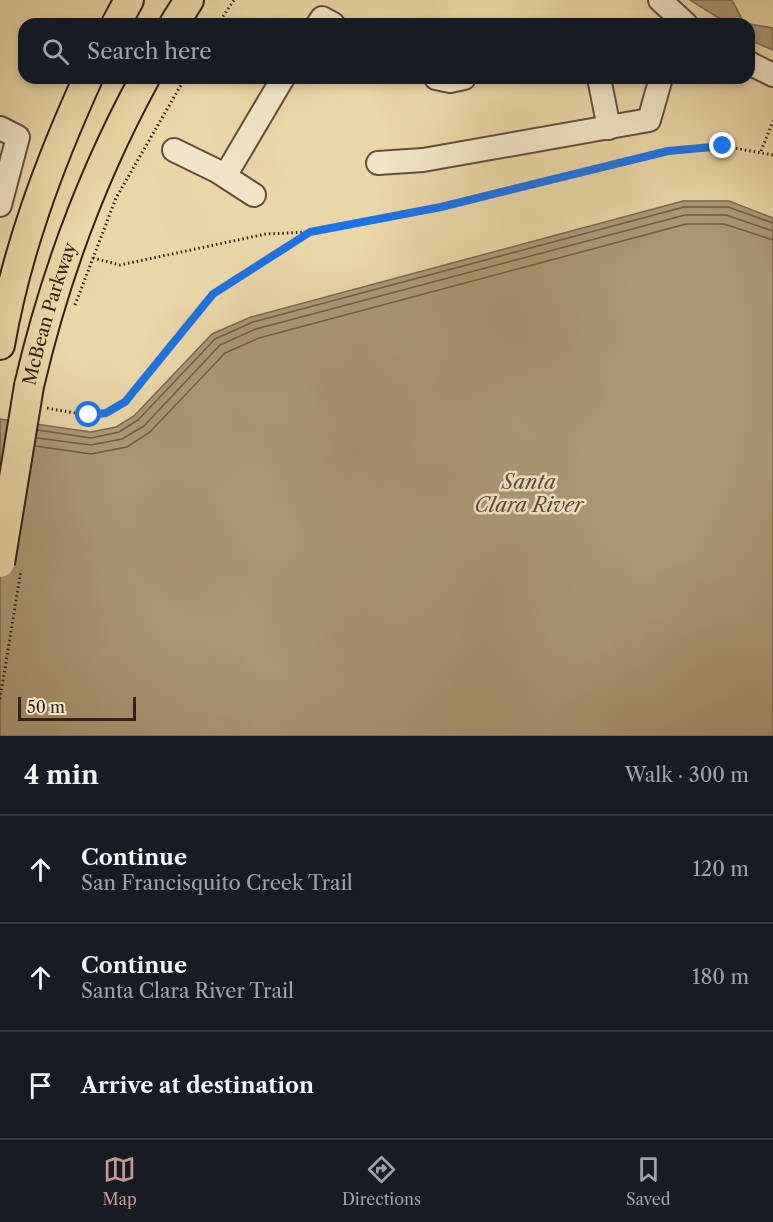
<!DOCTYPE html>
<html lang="en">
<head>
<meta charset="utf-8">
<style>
  body { margin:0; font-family:"Libre Caslon Text",serif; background:#242831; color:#f1f3f6 }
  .scale { position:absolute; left:18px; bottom:15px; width:118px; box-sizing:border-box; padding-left:6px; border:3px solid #342118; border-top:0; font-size:16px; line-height:21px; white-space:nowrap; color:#342118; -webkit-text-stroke:4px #f2e4c4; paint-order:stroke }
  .stop { position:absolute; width:18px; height:18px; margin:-14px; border:4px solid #1a73e8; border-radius:50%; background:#fff }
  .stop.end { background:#1a73e8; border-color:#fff; box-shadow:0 2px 6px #0008 }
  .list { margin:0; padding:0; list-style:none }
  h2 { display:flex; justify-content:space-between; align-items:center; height:78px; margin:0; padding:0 24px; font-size:26px }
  h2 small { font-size:20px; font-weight:400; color:#9ea1a6 }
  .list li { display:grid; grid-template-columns:39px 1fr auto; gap:18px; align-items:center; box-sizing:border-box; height:108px; padding:0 24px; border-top:2px solid #363941 }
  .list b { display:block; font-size:22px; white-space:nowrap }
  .list p { margin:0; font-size:20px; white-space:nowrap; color:#9ea1a6 }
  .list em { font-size:20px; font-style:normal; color:#9ea1a6 }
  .icon { flex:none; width:33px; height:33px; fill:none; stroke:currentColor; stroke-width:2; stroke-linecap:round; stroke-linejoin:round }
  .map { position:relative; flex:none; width:773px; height:736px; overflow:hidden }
  .search { position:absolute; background:#171b24; box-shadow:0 3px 9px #0003; left:18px; right:18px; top:18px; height:66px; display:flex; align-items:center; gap:15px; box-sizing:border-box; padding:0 21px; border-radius:18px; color:#9ea1a6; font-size:22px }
  .sheet { height:402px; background:#171b24 }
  nav { display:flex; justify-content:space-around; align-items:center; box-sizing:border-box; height:84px; border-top:2px solid #363941; background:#171b24; font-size:16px; color:#9ea1a6 }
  nav a { display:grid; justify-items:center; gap:3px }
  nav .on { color:#c59692 }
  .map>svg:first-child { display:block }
  .water { fill:#ad9875; stroke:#7d6850; stroke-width:1.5 }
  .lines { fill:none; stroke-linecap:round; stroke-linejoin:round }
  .shore { stroke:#705c46; stroke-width:1.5 }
  .minor-casing { stroke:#624e3b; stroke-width:26 }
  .major-casing { stroke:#342118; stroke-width:32 }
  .path { stroke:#342118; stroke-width:3; stroke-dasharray:1.5 3; stroke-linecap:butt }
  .minor { stroke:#f2e4c4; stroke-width:22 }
  .major { stroke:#ebd6a5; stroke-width:28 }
  .major-bridge-casing { stroke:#342118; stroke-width:32; stroke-linecap:butt }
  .path-bridge { stroke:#342118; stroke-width:3; stroke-dasharray:1.5 3; stroke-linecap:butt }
  .major-bridge { stroke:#ebd6a5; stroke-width:28 }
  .route { stroke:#1a73e8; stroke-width:8 }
  .labels { text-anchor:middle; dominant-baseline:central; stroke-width:5; stroke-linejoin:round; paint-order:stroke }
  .street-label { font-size:18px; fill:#342118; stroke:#f2e4c4 }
  .water-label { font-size:20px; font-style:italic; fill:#5e4b39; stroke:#f2e4c4 }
</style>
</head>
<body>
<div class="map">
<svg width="773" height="736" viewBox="0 0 773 736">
  <rect width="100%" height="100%" fill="#ebd6a5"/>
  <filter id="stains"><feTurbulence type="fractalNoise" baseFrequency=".00333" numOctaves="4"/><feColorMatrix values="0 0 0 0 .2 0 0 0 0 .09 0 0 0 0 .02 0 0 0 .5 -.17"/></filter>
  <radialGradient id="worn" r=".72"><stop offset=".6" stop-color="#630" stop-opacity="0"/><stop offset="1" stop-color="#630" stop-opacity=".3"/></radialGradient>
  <path class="water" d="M690,0H732L744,23L773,28V50L749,40V24H728Z
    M683,201H729L773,218V736H0V419L91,432L116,427L134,416L212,334L251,317Z"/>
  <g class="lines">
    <path class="shore" d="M38,430L91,438L119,432L138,420L215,339L253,322L684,207H728L773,223
      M37,438L91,445L122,439L144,426L220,345L256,329L685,215H726L773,231
      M35,446L91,454L127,447L150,432L225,353L259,338L686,224H724L773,240"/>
    <defs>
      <path id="minor" d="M660,0L686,24
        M318,24L322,18L333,24
        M749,63L773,75
        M436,78L450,81L464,78
        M599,78L609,128
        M0,128L18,137L0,205
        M174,150L217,171L254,195
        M378,163L423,160L649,120L661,78
        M225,176L283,78"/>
      <g id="major">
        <path d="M116,24L129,0"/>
        <path d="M174,24L189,0"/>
        <path d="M0,345C16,252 49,164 88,78"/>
        <path id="s1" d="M29,386C54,278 92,175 145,78"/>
      </g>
    </defs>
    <use href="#minor" class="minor-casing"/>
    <use href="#major" class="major-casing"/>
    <path class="path" d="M218,24L234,0
      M761,151L773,121
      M93,258L120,265L266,234L310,232L325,227L363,223L441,207L668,151L723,146L773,155
      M75,305L116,198L185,78
      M47,408C80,414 95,419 125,402L213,294L309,233"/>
    <use href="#minor" class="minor"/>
    <use href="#major" class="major"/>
    <defs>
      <path id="major-bridge" d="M0,563L29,386"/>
    </defs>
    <use href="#major-bridge" class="major-bridge-casing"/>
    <path class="path-bridge" d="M0,699L21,570"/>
    <use href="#major-bridge" class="major-bridge"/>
  </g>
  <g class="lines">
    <path class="route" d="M89,415L106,413L125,402L213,294L310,232L441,207L668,151L723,146"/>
  </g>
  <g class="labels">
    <g class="street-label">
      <text stroke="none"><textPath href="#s1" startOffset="75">McBean Parkway</textPath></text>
    </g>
    <g class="water-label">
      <text x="529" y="482">Santa<tspan x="529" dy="23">Clara River</tspan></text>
    </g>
  </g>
  <rect width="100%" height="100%" filter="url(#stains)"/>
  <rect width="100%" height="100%" fill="url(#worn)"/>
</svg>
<div class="scale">50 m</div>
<div class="stop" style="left:89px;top:415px"></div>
<div class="stop end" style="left:723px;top:146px"></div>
<div class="search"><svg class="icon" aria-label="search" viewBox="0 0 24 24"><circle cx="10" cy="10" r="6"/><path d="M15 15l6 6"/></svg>Search here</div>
</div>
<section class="sheet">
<h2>4 min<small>Walk · 300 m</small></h2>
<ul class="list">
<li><svg class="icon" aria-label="ahead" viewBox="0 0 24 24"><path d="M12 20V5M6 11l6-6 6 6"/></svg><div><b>Continue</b><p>San Francisquito Creek Trail</p></div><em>120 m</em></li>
<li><svg class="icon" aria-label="ahead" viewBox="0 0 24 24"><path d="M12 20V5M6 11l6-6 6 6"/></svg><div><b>Continue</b><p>Santa Clara River Trail</p></div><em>180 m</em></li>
<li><svg class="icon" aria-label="arrive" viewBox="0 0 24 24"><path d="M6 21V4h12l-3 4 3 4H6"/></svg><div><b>Arrive at destination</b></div></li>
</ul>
</section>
<nav>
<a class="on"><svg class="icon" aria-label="map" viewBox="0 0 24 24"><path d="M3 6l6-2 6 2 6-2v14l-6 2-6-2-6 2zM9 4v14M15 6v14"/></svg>Map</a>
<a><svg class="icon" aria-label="directions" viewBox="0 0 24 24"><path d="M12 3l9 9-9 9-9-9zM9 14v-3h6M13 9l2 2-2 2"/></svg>Directions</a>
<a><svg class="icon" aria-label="saved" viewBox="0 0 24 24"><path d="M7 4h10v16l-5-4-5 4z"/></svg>Saved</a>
</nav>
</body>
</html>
